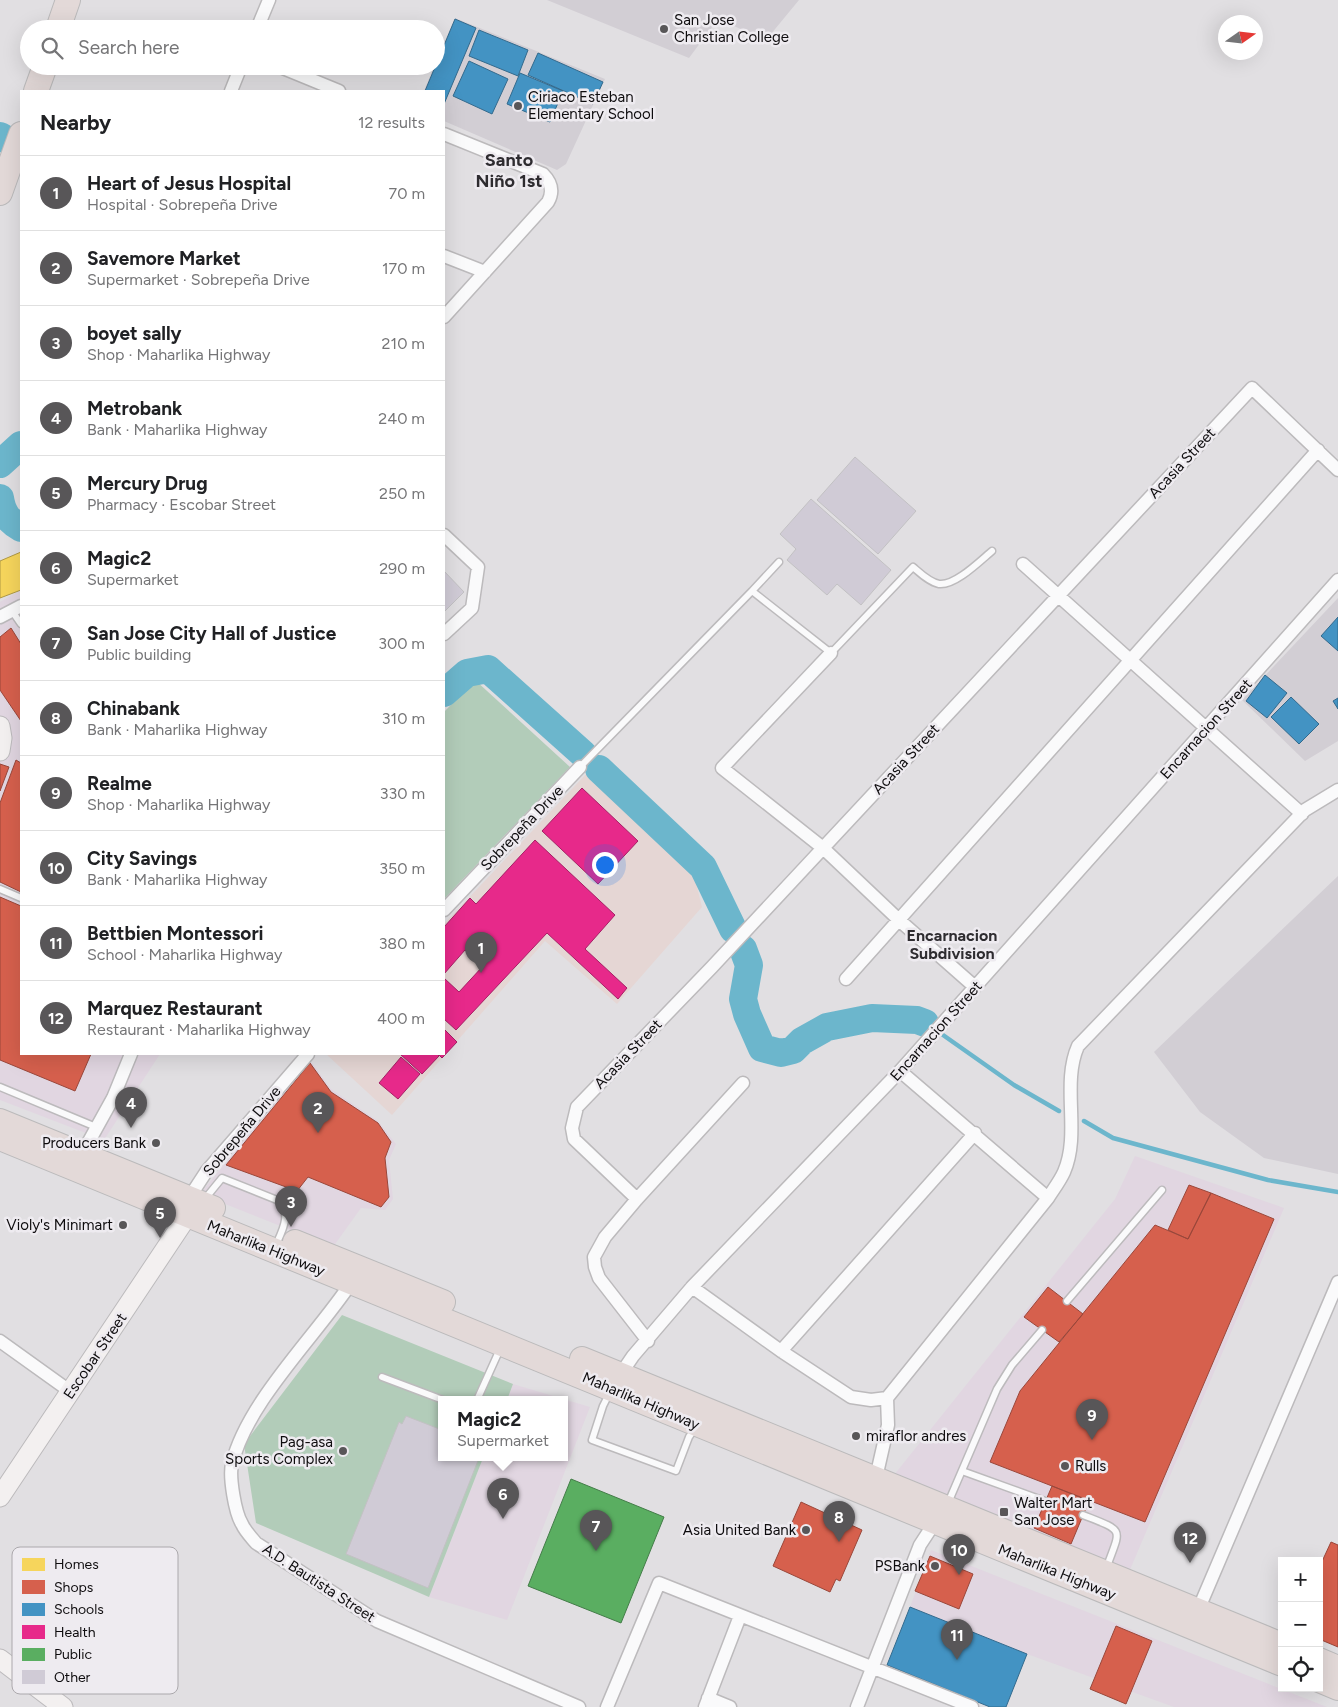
<!DOCTYPE html>
<html lang="en">
<head>
<meta charset="utf-8">
<style>
  body { margin:0; font-family:Figtree,sans-serif; background:#f2f2f2; color:#202124 }
  .controls { position:absolute; right:15px; bottom:15px; display:grid; overflow:hidden; border-radius:0px; box-shadow:0 5px 20px #0002 }
  .controls button { width:45px; height:45px; display:grid; place-items:center; padding:0; border:0; border-bottom:1px solid #e0e0e0; background:#fff; color:#202124; font:25px sans-serif }
  .compass { position:absolute; left:1218px; top:15px; width:45px; height:45px; border-radius:50%; background:#fff; box-shadow:0 5px 20px #0002; rotate:76deg }
  .you { position:absolute; left:604px; top:864px; width:18px; height:18px; margin:-12px; border:4px solid #fff; border-radius:50%; background:#1a73e8; box-shadow:0 0 0 8px #1a73e833 }
  .badge { display:grid; place-items:center; width:32px; height:32px; border-radius:50%; background:#585658; color:#fff; font-size:16px; font-weight:700 }
  .pin { position:absolute; translate:-50% -41px; filter:drop-shadow(0 1px 2px #0008) }
  .pin::after { content:''; position:absolute; top:26px; width:18px; height:15px; background:inherit; clip-path:polygon(0 0,100% 0,50% 100%) }
  .popup { position:absolute; left:438px; top:1396px; width:130px; height:65px; box-sizing:border-box; display:grid; place-content:center; border-radius:0px; background:#fff; filter:drop-shadow(0 1px 4px #0005); font-size:16px; white-space:nowrap; color:#757577 }
  .popup b { font-size:19px; color:#202124 }
  .popup::after { content:''; position:absolute; left:50%; top:100%; margin-left:-10px; border:10px solid transparent; border-top-color:#fff }
  .list { margin:0; padding:0; list-style:none }
  h2 { display:flex; justify-content:space-between; align-items:center; height:65px; margin:0; padding:0 20px; font-size:21px }
  h2 small { font-size:16px; font-weight:400; color:#757577 }
  .list li { display:grid; grid-template-columns:32px 1fr auto; gap:15px; align-items:center; box-sizing:border-box; height:75px; padding:0 20px; border-top:1px solid #e0e0e0 }
  .list b { display:block; font-size:19px; white-space:nowrap }
  .list p { margin:0; font-size:16px; white-space:nowrap; color:#757577 }
  .list em { font-size:16px; font-style:normal; color:#757577 }
  .icon { flex:none; width:28px; height:28px; fill:none; stroke:currentColor; stroke-width:2; stroke-linecap:round; stroke-linejoin:round }
  .map { position:relative; flex:none; width:1338px; height:1707px; overflow:hidden }
  .search { position:absolute; background:#fff; box-shadow:0 5px 20px #0002; left:20px; top:20px; width:425px; height:55px; display:flex; align-items:center; gap:12px; box-sizing:border-box; padding:0 18px; border-radius:28px; color:#757577; font-size:19px }
  .panel { position:absolute; background:#fff; box-shadow:0 5px 20px #0002; left:20px; top:90px; width:425px; height:965px; border-radius:0px }
  .map>svg:first-child { display:block }
  .commercial { fill:#e1d6e1 }
  .built { fill:#d2ced4 }
  .medical { fill:#e5d6d4 }
  .green { fill:#b2ccb9 }
  .homes { fill:#f6d55c; stroke:#b09945 }
  .shops { fill:#d6604d; stroke:#9a473a }
  .schools { fill:#4393c3; stroke:#336a8d }
  .health { fill:#e7298a; stroke:#a62065 }
  .public { fill:#5aae61; stroke:#437d48 }
  .lines { fill:none; stroke-linecap:round; stroke-linejoin:round }
  .stream { stroke:#6cb6cc; stroke-width:4.5 }
  .river { stroke:#6cb6cc; stroke-width:28 }
  .building { fill:#d0cbd6; stroke:#c2c1c3 }
  .lane-casing { stroke:#bcbabc; stroke-width:9 }
  .street-casing { stroke:#bcbabc; stroke-width:15 }
  .secondary-casing { stroke:#bcbabc; stroke-width:21 }
  .highway-casing { stroke:#bbbabb; stroke-width:26 }
  .lane { stroke:#fafafb; stroke-width:6 }
  .street { stroke:#fafafb; stroke-width:12 }
  .secondary { stroke:#f3f0f0; stroke-width:19 }
  .highway { stroke:#e3d9d8; stroke-width:24 }
  .poi-dot { fill:#585658; stroke:#eeebf0; stroke-width:2 }
  .labels { text-anchor:middle; dominant-baseline:central; stroke-width:5; stroke-linejoin:round; paint-order:stroke }
  .poi-label { font-size:15px; fill:#0e0c0e; stroke:#eeebf0; text-anchor:start }
  .street-label { font-size:15px; fill:#0e0c0e; stroke:#eeebf0 }
  .neighbourhood-label { font-size:16px; font-weight:bold; fill:#2e2c30; stroke:#eeebf0 }
  .quarter-label { font-size:18px; font-weight:bold; fill:#2e2c30; stroke:#eeebf0 }
  .key { fill:#eeebf0; stroke:#aba8ac; stroke-width:1 }
  .key-label { font-size:14px; fill:#0e0c0e }
</style>
</head>
<body>
<div class="map">
<svg width="1338" height="1707" viewBox="0 0 1338 1707">
  <rect width="100%" height="100%" fill="#e1dfe2"/>
  <path class="commercial" d="M21,590V1054H160L104,1140L0,1100V602Z
    M310,1060L331,1089L378,1121L396,1144L389,1160L393,1199L385,1210L361,1208L333,1247L200,1194Z
    M1135,1156L1284,1208L1129,1572L894,1475L1115,1199Z
    M513,1384L590,1407L507,1620L429,1597L483,1458H564V1400H507Z
    M931,1550L1327,1707H1174L1027,1654L910,1607Z"/>
  <path class="built" d="M547,0H799L766,40L718,19L689,58Z
    M455,18L605,79L566,164L557,170L444,121V91H424L434,66H436V61Z
    M1338,598V741L1305,761L1242,700Z
    M1338,876V1174L1264,1158L1200,1112L1154,1052Z"/>
  <path class="medical" d="M588,772L691,863L702,907L617,1004L545,941L392,1115L326,1054H444V924Z"/>
  <path class="green" d="M475,680L570,767L444,899V712Z
    M342,1315L513,1384L507,1400H442V1458H483L429,1597L256,1523L244,1444Z"/>
  <path class="homes" d="M21,552V590L0,598V561Z"/>
  <path class="shops" d="M11,628L21,644V721L0,690V637Z
    M16,760L21,763V892L0,882V803Z
    M0,764L9,767L0,791Z
    M0,897L21,906V1054H91L75,1091L0,1060Z
    M310,1063L331,1092L378,1123L391,1142L385,1158L389,1197L381,1207L308,1177L297,1191L226,1165Z
    M1189,1185L1211,1193L1188,1239L1168,1230Z
    M1211,1193L1274,1219L1145,1522L990,1462L1020,1391L1155,1225L1188,1239Z
    M1048,1287L1083,1314L1059,1342L1024,1317Z
    M1052,1486L1089,1501L1071,1544L1034,1528Z
    M801,1502L862,1530L840,1581L836,1579L830,1592L773,1566Z
    M1331,1542L1338,1545V1647L1319,1639V1568Z
    M930,1556L973,1574L959,1609L915,1591Z
    M1116,1626L1152,1641L1126,1704L1090,1689Z"/>
  <path class="schools" d="M455,19L476,28L444,104V91H425Z
    M479,30L528,50L518,76L469,56Z
    M538,53L603,82L593,104L528,75Z
    M469,61L508,79L492,114L453,96Z
    M520,73L563,91L550,122L507,104Z
    M1338,617V651L1321,636Z
    M1265,675L1287,693L1267,718L1246,701Z
    M1291,697L1319,724L1299,744L1271,717Z
    M1338,698V709L1333,701Z
    M910,1607L1027,1654L1006,1707H990L887,1665Z"/>
  <path class="health" d="M582,788L638,841L598,884L542,831Z
    M535,840L615,915L585,949L627,988L618,999L547,933L456,1030L444,1019V978L459,992L483,966L465,950L444,974V927L470,898L476,904Z
    M444,1029L457,1042L442,1058L438,1054H444Z
    M400,1054H437L439,1056L422,1074Z
    M401,1057L420,1074L398,1099L379,1083Z"/>
  <path class="public" d="M571,1479L664,1517L621,1623L528,1586Z"/>
  <g class="lines">
    <path class="stream" d="M943,1035L1014,1085L1059,1111
      M1084,1121L1113,1138L1268,1180L1338,1192"/>
    <path class="river" d="M0,136L21,148
      M0,464L21,445
      M0,498C2,512 8,521 21,528
      M444,693L467,673L488,669L583,754
      M599,769L703,867L733,929
      M743,949L749,965L743,999L747,1014L762,1048L781,1053L793,1050L802,1041L827,1027L872,1018L917,1020L925,1023"/>
  </g>
  <path class="building" d="M855,457L916,511L878,554L817,500Z
    M811,499L891,570L861,605L837,584L827,595L787,560L796,549L780,534Z
    M444,571L464,592L444,612Z
    M406,1416L442,1430V1458H479L428,1588L346,1554L399,1422L402,1424Z"/>
  <g class="lines">
    <defs>
      <path id="lane" d="M752,591L779,562
        M12,611L21,624
        M580,767L752,591L831,653L913,567C920,573 929,582 939,584C955,586 980,561 992,551
        M0,889L21,898
        M0,1087L96,1127
        M204,1200L222,1178L277,1200C293,1213 282,1231 275,1247
        M1067,1301L1162,1190
        M382,1377L443,1400
        M610,1392L603,1406L592,1440L676,1471L689,1437L695,1428
        M477,1400L500,1349
        M962,1471L1045,1501
        M948,1503L997,1389L1012,1365L1042,1330
        M1083,1515C1126,1532 1121,1527 1106,1569"/>
      <path id="street" d="M257,29L269,0
        M278,66L339,91
        M231,91L241,66
        M444,134L543,174C551,182 554,191 548,202L444,317
        M444,256L485,272
        M444,535L478,567L472,608L444,634
        M1023,564L1302,814
        M0,617L21,606
        M831,653L722,768L823,848L899,920L975,987
        M444,910L580,767
        M846,979L1318,450
        M900,1071L1048,1198
        M82,1154L113,1098L131,1054
        M189,1198L206,1172L308,1054
        M637,1199L574,1139L572,1128L577,1107L712,967L1252,388L1338,470
        M351,1283C315,1337 247,1402 232,1464C229,1477 235,1513 242,1524C245,1531 251,1537 256,1543L377,1621L579,1707
        M692,1287L781,1351L851,1397L871,1400L887,1398
        M0,1341L71,1392
        M648,1341L599,1278L595,1267L594,1257L605,1237L637,1199L743,1083
        M781,1351L975,1133
        M618,1378L633,1356L692,1287L900,1071L1338,580
        M875,1482L888,1425L887,1398L1048,1198C1053,1190 1060,1181 1064,1172C1081,1133 1061,1084 1078,1046L1305,810L1338,790
        M1196,1615L1338,1282
        M708,1698L730,1707
        M607,1707L659,1583L972,1707
        M705,1707L740,1616
        M857,1707L920,1545L937,1519"/>
      <path id="secondary" d="M0,726L2,738L0,751
        M0,1497L188,1215L189,1202
        M0,1659L63,1707"/>
      <path id="highway" d="M58,29L68,0
        M36,91L45,66
        M0,193L21,134
        M0,1121L213,1208
        M0,1138L1282,1664
        M295,1242L443,1302
        M582,1359L1282,1645
        M1319,1660L1338,1668
        M1319,1680L1338,1688"/>
    </defs>
    <use href="#lane" class="lane-casing"/>
    <use href="#street" class="street-casing"/>
    <use href="#secondary" class="secondary-casing"/>
    <use href="#highway" class="highway-casing"/>
    <use href="#lane" class="lane"/>
    <use href="#street" class="street"/>
    <use href="#secondary" class="secondary"/>
    <use href="#highway" class="highway"/>
  </g>
  <g class="poi-dot">
    <circle cx="664" cy="29" r="5"/>
    <circle cx="518" cy="106" r="5"/>
    <circle cx="156" cy="1143" r="5"/>
    <circle cx="123" cy="1225" r="5"/>
    <circle cx="856" cy="1436" r="5"/>
    <circle cx="343" cy="1451" r="5"/>
    <circle cx="1065" cy="1466" r="5"/>
    <rect x="999" y="1507" width="10" height="10" rx="2.5"/>
    <circle cx="806" cy="1530" r="5"/>
    <circle cx="935" cy="1566" r="5"/>
  </g>
  <g class="labels">
    <g class="poi-label">
      <text x="674" y="20">San Jose<tspan x="674" dy="17">Christian College</tspan></text>
      <text x="528" y="97">Ciriaco Esteban<tspan x="528" dy="17">Elementary School</tspan></text>
      <text x="146" y="1143" text-anchor="end">Producers Bank</text>
      <text x="113" y="1225" text-anchor="end">Violy's Minimart</text>
      <text x="866" y="1436">miraflor andres</text>
      <text x="333" y="1442" text-anchor="end">Pag-asa<tspan x="333" dy="17">Sports Complex</tspan></text>
      <text x="1075" y="1466">Rulls</text>
      <text x="1014" y="1503">Walter Mart<tspan x="1014" dy="17">San Jose</tspan></text>
      <text x="796" y="1530" text-anchor="end">Asia United Bank</text>
      <text x="925" y="1566" text-anchor="end">PSBank</text>
    </g>
    <g class="street-label">
      <text transform="translate(1182 463) rotate(-47)">Acasia Street</text>
      <text transform="translate(1206 729) rotate(-48)">Encarnacion Street</text>
      <text transform="translate(906 759) rotate(-47)">Acasia Street</text>
      <text transform="translate(522 828) rotate(-46)">Sobrepeña Drive</text>
      <text transform="translate(936 1031) rotate(-48)">Encarnacion Street</text>
      <text transform="translate(628 1054) rotate(-46)">Acasia Street</text>
      <text transform="translate(242 1131) rotate(-50)">Sobrepeña Drive</text>
      <text transform="translate(266 1248) rotate(22)">Maharlika Highway</text>
      <text transform="translate(95 1356) rotate(-56)">Escobar Street</text>
      <text transform="translate(641 1401) rotate(23)">Maharlika Highway</text>
      <text transform="translate(1057 1572) rotate(22)">Maharlika Highway</text>
      <text transform="translate(319 1583) rotate(33)">A.D. Bautista Street</text>
    </g>
    <g class="neighbourhood-label">
      <text x="952" y="935">Encarnacion<tspan x="952" dy="18">Subdivision</tspan></text>
    </g>
    <g class="quarter-label">
      <text x="509" y="160">Santo<tspan x="509" dy="21">Niño 1st</tspan></text>
    </g>
  </g>
  <rect x="12" y="1547" width="166" height="147" rx="8" class="key"/>
  <rect x="22" y="1558" width="23" height="13" fill="#f6d55c"/>
  <rect x="22" y="1580" width="23" height="14" fill="#d6604d"/>
  <rect x="22" y="1603" width="23" height="13" fill="#4393c3"/>
  <rect x="22" y="1625" width="23" height="14" fill="#e7298a"/>
  <rect x="22" y="1648" width="23" height="13" fill="#5aae61"/>
  <rect x="22" y="1670" width="23" height="14" fill="#d0cbd6"/>
  <g class="key-label">
    <text x="54" y="1569">Homes</text>
    <text x="54" y="1592">Shops</text>
    <text x="54" y="1614">Schools</text>
    <text x="54" y="1637">Health</text>
    <text x="54" y="1659">Public</text>
    <text x="54" y="1682">Other</text>
  </g>
</svg>
<div class="controls">
<button>+</button>
<button>−</button>
<button><svg class="icon" aria-label="locate" viewBox="0 0 24 24"><circle cx="12" cy="12" r="6"/><path d="M12 2v4M12 18v4M2 12h4M18 12h4"/></svg></button>
</div>
<svg class="compass" viewBox="-18 -18 36 36"><path d="M0-13l5 13h-10z" fill="#e53935"/><path d="M0 13l5-13h-10z" fill="#757577"/></svg>
<div class="you"></div>
<div class="pin badge" style="left:481px;top:973px">1</div>
<div class="pin badge" style="left:318px;top:1133px">2</div>
<div class="pin badge" style="left:291px;top:1227px">3</div>
<div class="pin badge" style="left:131px;top:1128px">4</div>
<div class="pin badge" style="left:160px;top:1238px">5</div>
<div class="pin badge" style="left:503px;top:1519px">6</div>
<div class="popup"><b>Magic2</b>Supermarket</div>
<div class="pin badge" style="left:596px;top:1551px">7</div>
<div class="pin badge" style="left:839px;top:1542px">8</div>
<div class="pin badge" style="left:1092px;top:1440px">9</div>
<div class="pin badge" style="left:959px;top:1575px">10</div>
<div class="pin badge" style="left:957px;top:1660px">11</div>
<div class="pin badge" style="left:1190px;top:1563px">12</div>
<div class="search"><svg class="icon" aria-label="search" viewBox="0 0 24 24"><circle cx="10" cy="10" r="6"/><path d="M15 15l6 6"/></svg>Search here</div>
<section class="panel">
<h2>Nearby<small>12 results</small></h2>
<ul class="list">
<li><span class="badge">1</span><div><b>Heart of Jesus Hospital</b><p>Hospital · Sobrepeña Drive</p></div><em>70 m</em></li>
<li><span class="badge">2</span><div><b>Savemore Market</b><p>Supermarket · Sobrepeña Drive</p></div><em>170 m</em></li>
<li><span class="badge">3</span><div><b>boyet sally</b><p>Shop · Maharlika Highway</p></div><em>210 m</em></li>
<li><span class="badge">4</span><div><b>Metrobank</b><p>Bank · Maharlika Highway</p></div><em>240 m</em></li>
<li><span class="badge">5</span><div><b>Mercury Drug</b><p>Pharmacy · Escobar Street</p></div><em>250 m</em></li>
<li><span class="badge">6</span><div><b>Magic2</b><p>Supermarket</p></div><em>290 m</em></li>
<li><span class="badge">7</span><div><b>San Jose City Hall of Justice</b><p>Public building</p></div><em>300 m</em></li>
<li><span class="badge">8</span><div><b>Chinabank</b><p>Bank · Maharlika Highway</p></div><em>310 m</em></li>
<li><span class="badge">9</span><div><b>Realme</b><p>Shop · Maharlika Highway</p></div><em>330 m</em></li>
<li><span class="badge">10</span><div><b>City Savings</b><p>Bank · Maharlika Highway</p></div><em>350 m</em></li>
<li><span class="badge">11</span><div><b>Bettbien Montessori</b><p>School · Maharlika Highway</p></div><em>380 m</em></li>
<li><span class="badge">12</span><div><b>Marquez Restaurant</b><p>Restaurant · Maharlika Highway</p></div><em>400 m</em></li>
</ul>
</section>
</div>
</body>
</html>
